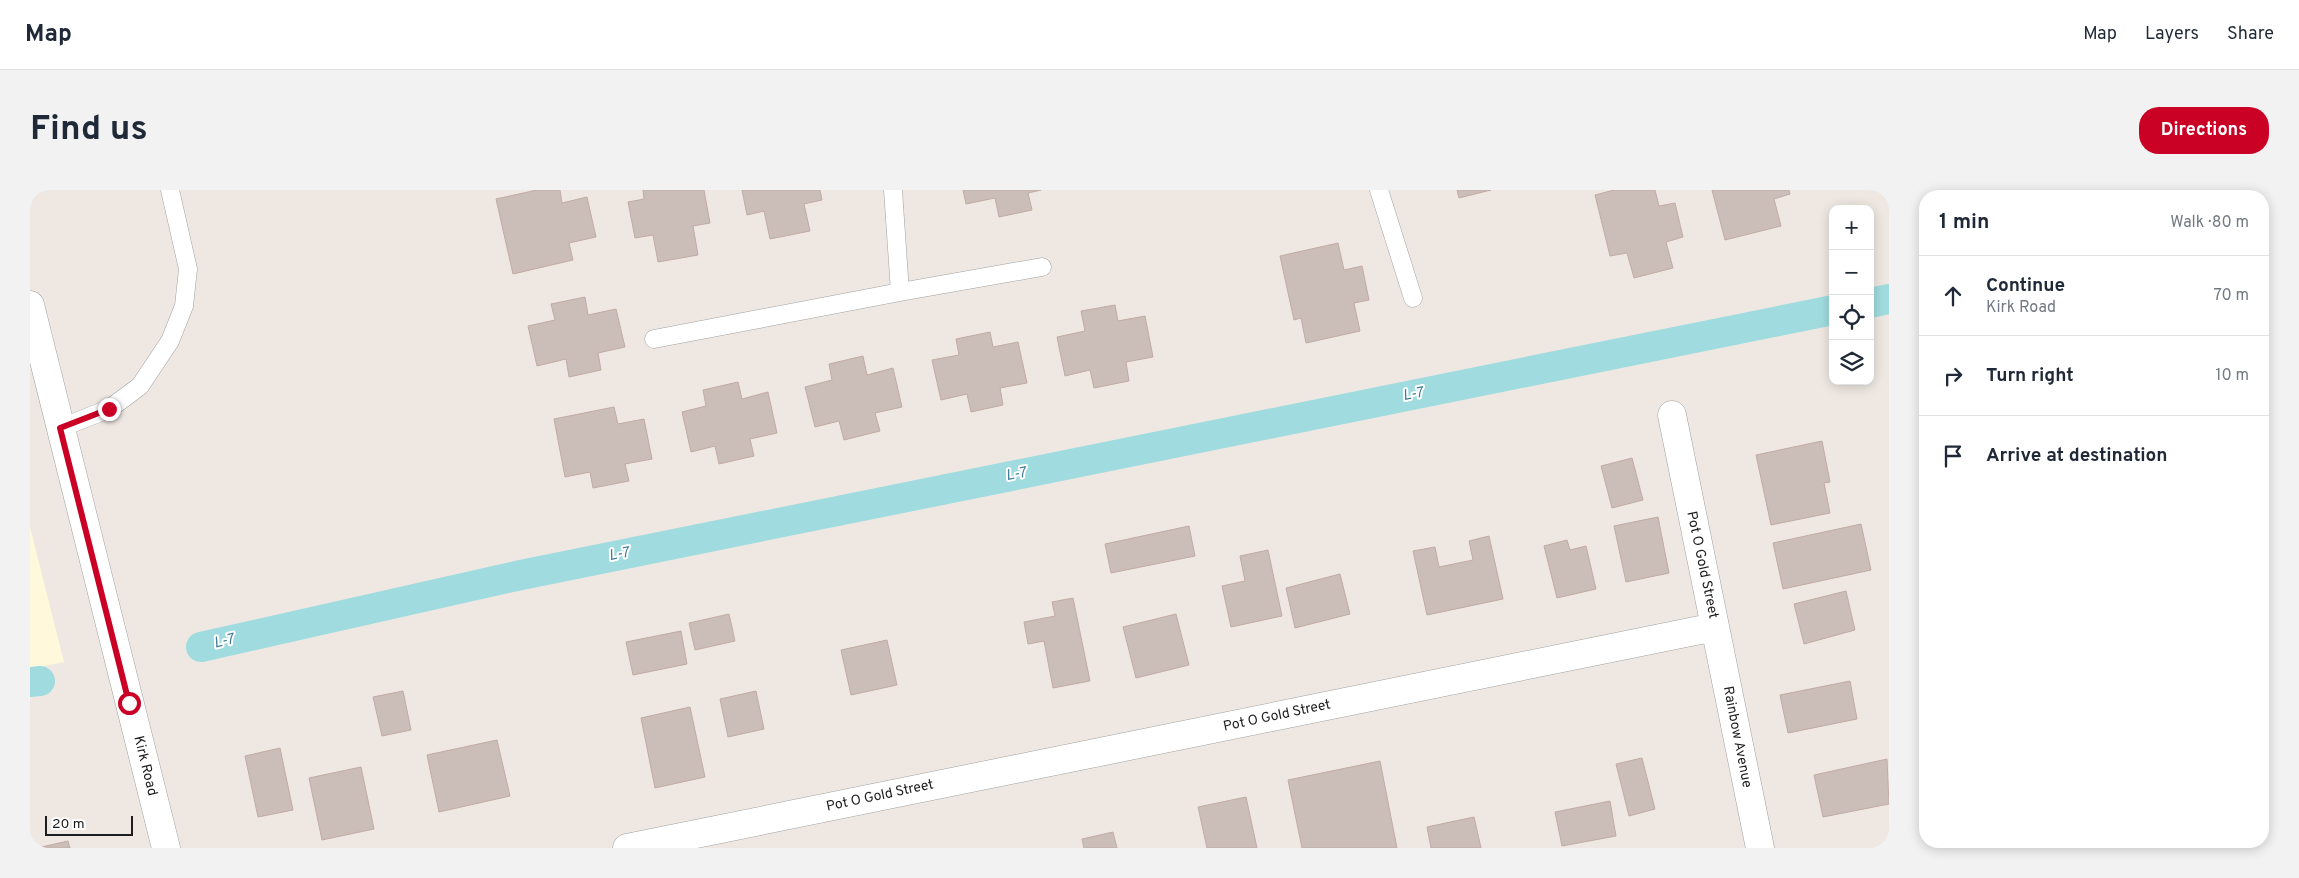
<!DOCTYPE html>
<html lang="en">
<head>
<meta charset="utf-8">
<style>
  body { margin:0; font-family:Overpass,sans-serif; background:#f2f2f3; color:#1f2937 }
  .controls { position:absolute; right:15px; top:15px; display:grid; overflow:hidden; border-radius:10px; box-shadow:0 2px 12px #0003 }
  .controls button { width:45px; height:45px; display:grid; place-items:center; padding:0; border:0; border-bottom:1px solid #e0e1e3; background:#fff; color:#1f2937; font:25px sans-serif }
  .scale { position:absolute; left:15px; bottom:12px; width:88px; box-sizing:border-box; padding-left:5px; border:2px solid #1d1d1d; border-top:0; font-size:14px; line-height:18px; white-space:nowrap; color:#1d1d1d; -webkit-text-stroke:4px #fff; paint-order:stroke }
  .stop { position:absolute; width:15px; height:15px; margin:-11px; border:4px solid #ca0024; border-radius:50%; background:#fff }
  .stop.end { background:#ca0024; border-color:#fff; box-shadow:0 1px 5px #0008 }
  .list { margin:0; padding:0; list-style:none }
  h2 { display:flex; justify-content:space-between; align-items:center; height:65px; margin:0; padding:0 20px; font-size:21px }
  h2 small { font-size:16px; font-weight:400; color:#747a83 }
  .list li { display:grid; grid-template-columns:32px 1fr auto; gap:15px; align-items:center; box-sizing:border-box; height:80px; padding:0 20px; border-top:1px solid #e0e1e3 }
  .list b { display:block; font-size:19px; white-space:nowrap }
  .list p { margin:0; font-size:16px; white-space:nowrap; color:#747a83 }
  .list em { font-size:16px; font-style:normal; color:#747a83 }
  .icon { flex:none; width:28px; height:28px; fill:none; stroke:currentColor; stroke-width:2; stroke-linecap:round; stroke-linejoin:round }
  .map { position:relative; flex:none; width:1859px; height:658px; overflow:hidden; border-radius:20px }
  header { display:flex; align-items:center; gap:30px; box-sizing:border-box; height:70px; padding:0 25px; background:#fff; border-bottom:1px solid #e0e1e3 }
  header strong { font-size:24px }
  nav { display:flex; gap:28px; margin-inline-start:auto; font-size:18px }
  .intro { display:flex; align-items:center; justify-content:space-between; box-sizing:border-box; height:120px; padding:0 30px }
  h1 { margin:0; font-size:35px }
  .button { padding:12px 22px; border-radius:20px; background:#ca0024; color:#fff; font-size:18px; font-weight:700 }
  main { display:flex; gap:30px; padding:0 30px }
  aside { flex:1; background:#fff; border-radius:20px; box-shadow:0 2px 12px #0003 }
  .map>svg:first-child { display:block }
  .education { fill:#fff8db }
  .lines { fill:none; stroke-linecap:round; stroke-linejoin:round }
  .canal { stroke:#a0dcdf; stroke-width:30 }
  .building { fill:#cbbdb8; stroke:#c1aba4 }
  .service-casing { stroke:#a1a1a1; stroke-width:19 }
  .minor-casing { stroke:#a1a1a1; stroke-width:29 }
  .tertiary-casing { stroke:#a1a1a1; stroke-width:29 }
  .service { stroke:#fff; stroke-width:18 }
  .minor { stroke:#fff; stroke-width:28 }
  .tertiary { stroke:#fff; stroke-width:28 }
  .route { stroke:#ca0024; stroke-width:6 }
  .labels { text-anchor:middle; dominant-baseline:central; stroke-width:4; stroke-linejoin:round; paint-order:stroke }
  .street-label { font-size:14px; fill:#1d1d1d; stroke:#fff }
  .water-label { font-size:15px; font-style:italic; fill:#3d7b99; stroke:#fff }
</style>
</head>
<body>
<header>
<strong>Map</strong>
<nav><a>Map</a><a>Layers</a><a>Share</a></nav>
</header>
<div class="intro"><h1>Find us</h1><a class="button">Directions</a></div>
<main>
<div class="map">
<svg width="1859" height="658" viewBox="0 0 1859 658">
  <rect width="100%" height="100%" fill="#efe8e2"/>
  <path class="education" d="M0,337L34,472L0,479Z"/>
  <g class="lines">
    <path class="canal" d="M1840,113L1859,109
      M171,457L491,385L1803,120
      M0,492L10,491"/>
  </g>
  <path class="building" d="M507,0H530L532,13L557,7L566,47L539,53L543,70L483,84L466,9Z
    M613,0H674L680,33L663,36L668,65L628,72L623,45L605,48L598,12L614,9Z
    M712,0H790L792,10L774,14L780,41L740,49L734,21L717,25Z
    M933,0H1011L998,3L1002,20L969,27L965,8L936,14Z
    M1427,0H1461L1429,8Z
    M1584,0H1625L1629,16L1645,13L1653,47L1636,52L1643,78L1604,88L1597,63L1580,66L1565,5Z
    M1682,0H1759L1760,4L1744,9L1751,36L1695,50Z
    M1308,53L1314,80L1332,76L1339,110L1324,113L1330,141L1276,153L1271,128L1264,130L1250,66Z
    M555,107L558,125L586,119L595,157L568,163L571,180L539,187L536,169L507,176L498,136L525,130L521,114Z
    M1085,115L1088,131L1115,126L1123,167L1096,172L1099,191L1064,198L1060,180L1035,186L1027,147L1055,141L1051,121Z
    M960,142L963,157L988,152L997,193L970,198L973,215L941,222L937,204L911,210L902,170L929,165L926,149Z
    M833,166L837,185L863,178L872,217L845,223L850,241L814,250L809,231L785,237L775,197L802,190L799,174Z
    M708,192L712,209L738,202L747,243L720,249L724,266L689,274L685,256L661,262L652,222L676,216L673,200Z
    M584,217L588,234L614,229L622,269L595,274L599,291L563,298L560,282L535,287L524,229Z
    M1792,251L1800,292L1794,293L1800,323L1741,335L1726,265Z
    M1602,268L1613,310L1582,318L1571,276Z
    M1628,327L1639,383L1596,392L1584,336Z
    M1831,334L1841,380L1753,399L1743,353Z
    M1159,336L1165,366L1081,383L1075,354Z
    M1459,346L1473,409L1397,425L1383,361L1405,357L1409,377L1443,370L1439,351Z
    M1537,350L1540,360L1556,356L1566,399L1527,408L1514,356Z
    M1238,360L1252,426L1201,437L1192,396L1215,391L1210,366Z
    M1310,384L1320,424L1265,438L1256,398Z
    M1816,401L1825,440L1774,454L1764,414Z
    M1043,408L1060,491L1023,498L1014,451L998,454L994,432L1025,426L1022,412Z
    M699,424L705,451L665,460L659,433Z
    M1146,424L1159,475L1106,488L1093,437Z
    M651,441L657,474L603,485L596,452Z
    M857,450L867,495L821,505L811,460Z
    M1820,491L1827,529L1758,543L1750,505Z
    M373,501L381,540L352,546L343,507Z
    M726,501L734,539L698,547L690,509Z
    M660,517L675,587L625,598L611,528Z
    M467,550L480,606L409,622L397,565Z
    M250,558L263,620L228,627L215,566Z
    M1612,568L1625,619L1599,626L1586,574Z
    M1857,569L1859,614L1793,627L1784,585Z
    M1350,571L1367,658H1272L1258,590Z
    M331,577L344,639L292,650L279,588Z
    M1216,607L1227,658H1177L1168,617Z
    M1580,611L1586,646L1532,656L1525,622Z
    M1444,627L1451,658H1401L1397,637Z
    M1083,642L1087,658H1054L1052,649Z
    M38,651L40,658H7Z"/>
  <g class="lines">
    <defs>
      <path id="service" d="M1349,0L1383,108
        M870,102L1012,77
        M624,149L870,102L863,0
        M30,238L79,219L110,196L140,151L154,116L158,79L140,0"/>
      <path id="minor" d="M1642,225L1730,658
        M597,658L1685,437"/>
      <path id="tertiary" d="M0,115L136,658"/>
    </defs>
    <use href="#service" class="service-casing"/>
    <use href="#minor" class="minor-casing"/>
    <use href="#tertiary" class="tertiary-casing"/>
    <use href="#service" class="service"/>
    <use href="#minor" class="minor"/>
    <use href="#tertiary" class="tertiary"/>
  </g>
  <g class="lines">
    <path class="route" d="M79,219L30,238L99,513"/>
  </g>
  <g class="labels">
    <g class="street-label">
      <text transform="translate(1672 375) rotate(78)">Pot O Gold Street</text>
      <text transform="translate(1247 526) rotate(-12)">Pot O Gold Street</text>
      <text transform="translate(1707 547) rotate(79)">Rainbow Avenue</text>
      <text transform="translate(115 576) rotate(76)">Kirk Road</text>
      <text transform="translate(850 606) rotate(-12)">Pot O Gold Street</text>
    </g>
    <g class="water-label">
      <text transform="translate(1383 205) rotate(-11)">L-7</text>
      <text transform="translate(986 285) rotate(-11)">L-7</text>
      <text transform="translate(589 365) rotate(-11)">L-7</text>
      <text transform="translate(194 452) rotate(-13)">L-7</text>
    </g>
  </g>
</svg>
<div class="controls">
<button>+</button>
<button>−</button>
<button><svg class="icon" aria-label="locate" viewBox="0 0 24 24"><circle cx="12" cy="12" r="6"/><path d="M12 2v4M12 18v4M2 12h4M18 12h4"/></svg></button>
<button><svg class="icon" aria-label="layers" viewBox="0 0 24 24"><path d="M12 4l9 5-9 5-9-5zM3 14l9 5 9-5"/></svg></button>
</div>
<div class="scale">20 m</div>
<div class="stop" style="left:99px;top:513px"></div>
<div class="stop end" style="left:79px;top:219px"></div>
</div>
<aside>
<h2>1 min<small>Walk · 80 m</small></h2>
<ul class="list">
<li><svg class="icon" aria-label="ahead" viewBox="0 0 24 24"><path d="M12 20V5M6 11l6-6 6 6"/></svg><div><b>Continue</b><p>Kirk Road</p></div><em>70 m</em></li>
<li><svg class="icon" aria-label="right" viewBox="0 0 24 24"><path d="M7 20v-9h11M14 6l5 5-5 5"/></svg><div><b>Turn right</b></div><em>10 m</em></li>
<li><svg class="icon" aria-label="arrive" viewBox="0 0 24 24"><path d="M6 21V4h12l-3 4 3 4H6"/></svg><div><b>Arrive at destination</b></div></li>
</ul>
</aside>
</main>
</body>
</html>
